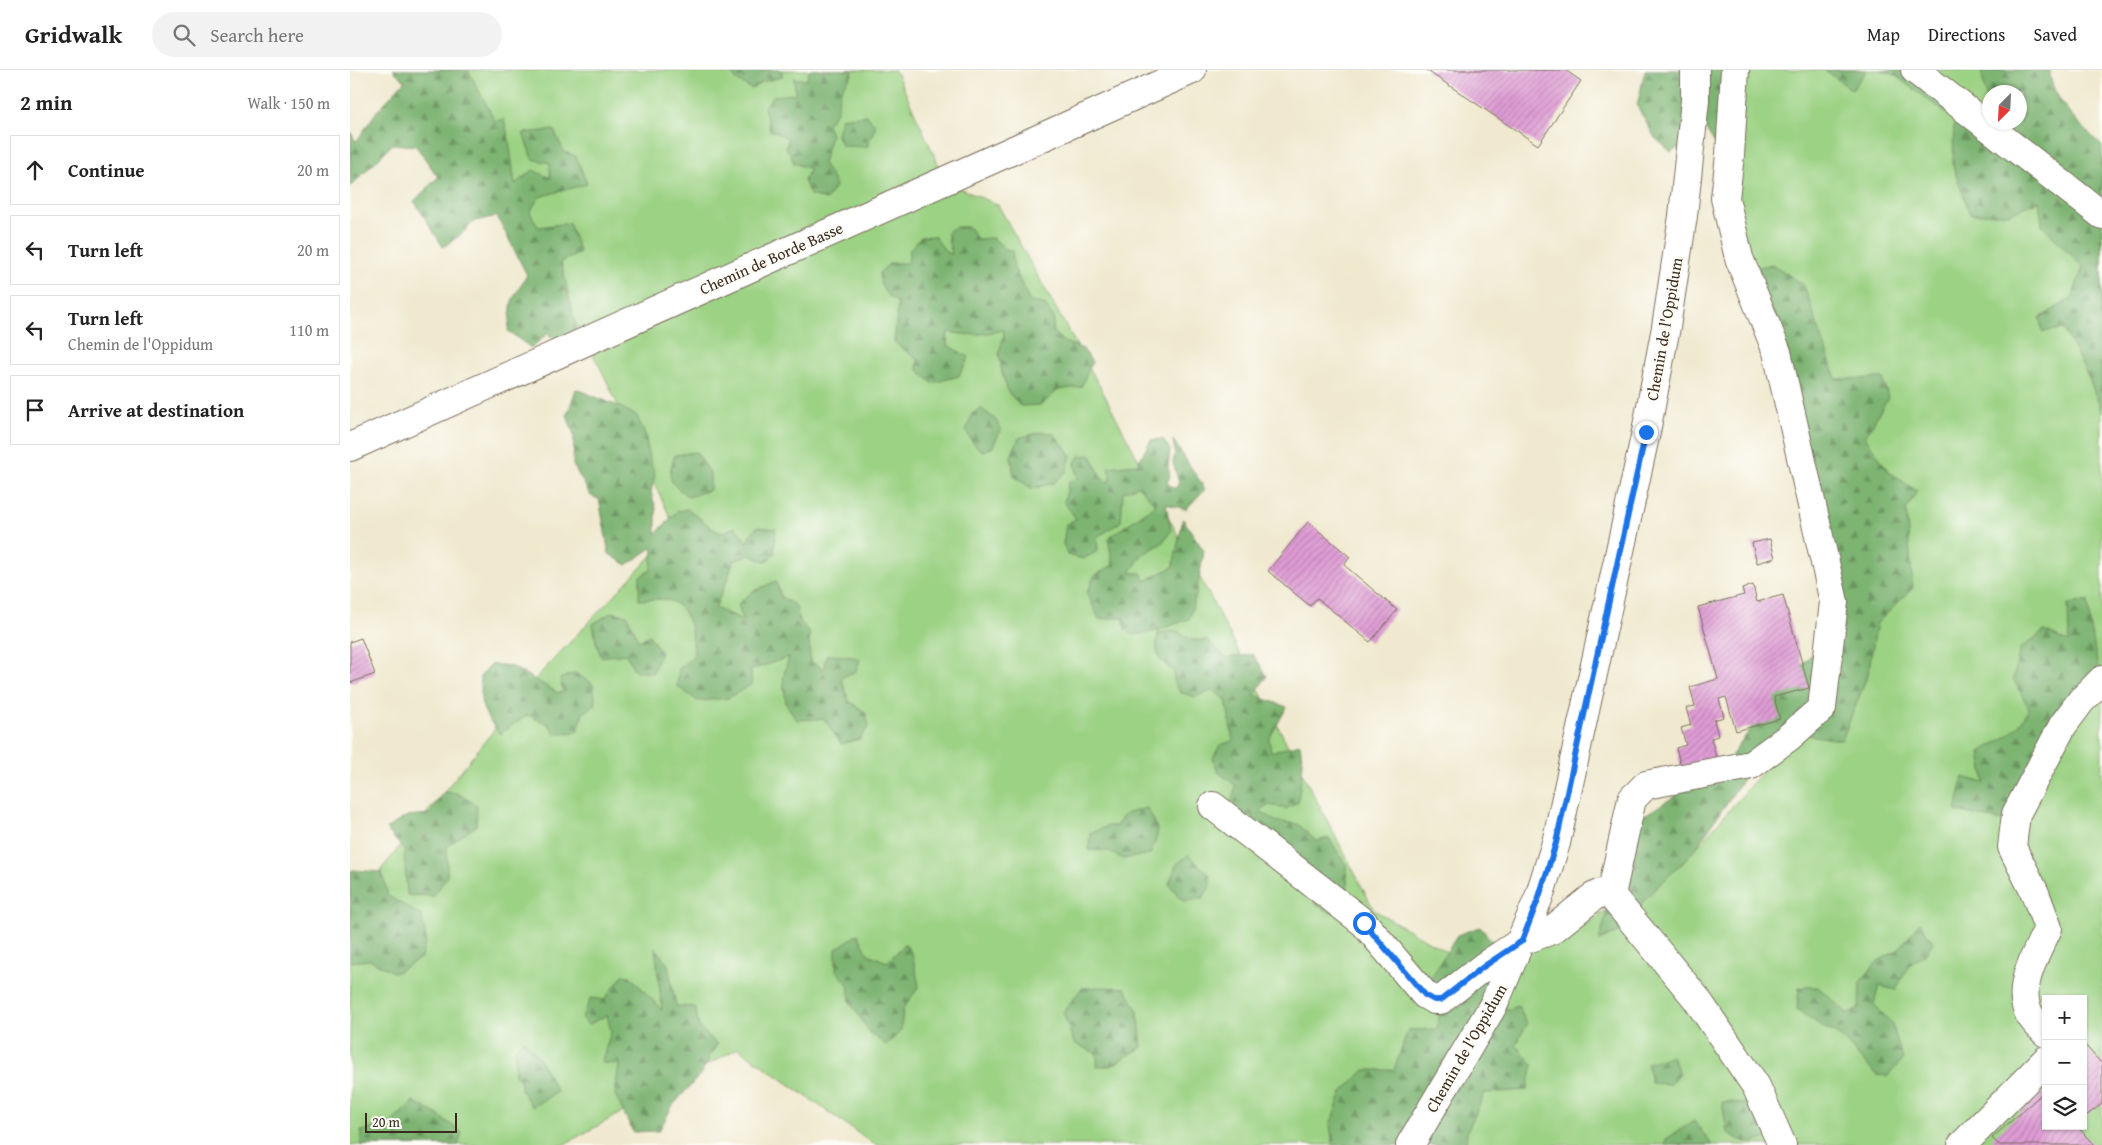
<!DOCTYPE html>
<html lang="en">
<head>
<meta charset="utf-8">
<style>
  body { margin:0; font-family:"Gentium Book Plus",serif; background:#f2f2f2; color:#222 }
  .controls { position:absolute; right:15px; bottom:15px; display:grid; overflow:hidden; border-radius:0px; box-shadow:0 1px 4px #0004 }
  .controls button { width:45px; height:45px; display:grid; place-items:center; padding:0; border:0; border-bottom:1px solid #e0e0e0; background:#fff; color:#222; font:25px sans-serif }
  .compass { position:absolute; left:1632px; top:15px; width:45px; height:45px; border-radius:50%; background:#fff; box-shadow:0 1px 4px #0004; rotate:204deg }
  .scale { position:absolute; left:15px; bottom:12px; width:92px; box-sizing:border-box; padding-left:5px; border:2px solid #3b2a1e; border-top:0; font-size:14px; line-height:18px; white-space:nowrap; color:#3b2a1e; -webkit-text-stroke:4px #fdfcf7; paint-order:stroke }
  .stop { position:absolute; width:15px; height:15px; margin:-11px; border:4px solid #1a73e8; border-radius:50%; background:#fff }
  .stop.end { background:#1a73e8; border-color:#fff; box-shadow:0 1px 5px #0008 }
  .list { margin:0; padding:0; list-style:none }
  h2 { display:flex; justify-content:space-between; align-items:center; height:65px; margin:0; padding:0 20px; font-size:21px }
  h2 small { font-size:16px; font-weight:400; color:#767676 }
  .list li { display:grid; grid-template-columns:32px 1fr auto; gap:15px; align-items:center; box-sizing:border-box; height:70px; margin:0 10px 10px; padding:0 10px; border:1px solid #e0e0e0; border-radius:0px }
  .list b { display:block; font-size:19px; white-space:nowrap }
  .list p { margin:0; font-size:16px; white-space:nowrap; color:#767676 }
  .list em { font-size:16px; font-style:normal; color:#767676 }
  .icon { flex:none; width:28px; height:28px; fill:none; stroke:currentColor; stroke-width:2; stroke-linecap:round; stroke-linejoin:round }
  .map { position:relative; flex:none; width:1752px; height:1075px; overflow:hidden }
  header { display:flex; align-items:center; gap:30px; box-sizing:border-box; height:70px; padding:0 25px; background:#fff; border-bottom:1px solid #e0e0e0 }
  header strong { font-size:24px }
  nav { display:flex; gap:28px; margin-inline-start:auto; font-size:18px }
  .search { width:350px; height:45px; background:#f2f2f2; display:flex; align-items:center; gap:12px; box-sizing:border-box; padding:0 18px; border-radius:28px; color:#767676; font-size:19px }
  main { display:flex }
  aside { flex:1; background:#fff }
  .map>svg:first-child { display:block }
  .green { fill:#9cd284; stroke:#6c7e51; fill-rule:evenodd }
  .forest { fill:url(#forest-firs); stroke:#5c6f48 }
  .building { fill:url(#building-hatch) }
  .lines { fill:none; stroke-linecap:round; stroke-linejoin:round }
  .minor-casing { stroke:#7a6d5c; stroke-width:30 }
  .minor { stroke:#fff; stroke-width:28 }
  .route { stroke:#1a73e8; stroke-width:6 }
  .labels { text-anchor:middle; dominant-baseline:central; stroke-width:5; stroke-linejoin:round; paint-order:stroke }
  .street-label { font-size:16px; fill:#3b2a1e; stroke:#fdfcf7 }
</style>
</head>
<body>
<header>
<strong>Gridwalk</strong>
<div class="search"><svg class="icon" aria-label="search" viewBox="0 0 24 24"><circle cx="10" cy="10" r="6"/><path d="M15 15l6 6"/></svg>Search here</div>
<nav><a>Map</a><a>Directions</a><a>Saved</a></nav>
</header>
<main>
<aside>
<h2>2 min<small>Walk · 150 m</small></h2>
<ul class="list">
<li><svg class="icon" aria-label="ahead" viewBox="0 0 24 24"><path d="M12 20V5M6 11l6-6 6 6"/></svg><div><b>Continue</b></div><em>20 m</em></li>
<li><svg class="icon" aria-label="left" viewBox="0 0 24 24"><path d="M17 20v-9H6M10 6l-5 5 5 5"/></svg><div><b>Turn left</b></div><em>20 m</em></li>
<li><svg class="icon" aria-label="left" viewBox="0 0 24 24"><path d="M17 20v-9H6M10 6l-5 5 5 5"/></svg><div><b>Turn left</b><p>Chemin de l'Oppidum</p></div><em>110 m</em></li>
<li><svg class="icon" aria-label="arrive" viewBox="0 0 24 24"><path d="M6 21V4h12l-3 4 3 4H6"/></svg><div><b>Arrive at destination</b></div></li>
</ul>
</aside>
<div class="map">
<svg width="1752" height="1075" viewBox="0 0 1752 1075">
  <defs>
    <pattern id="forest-firs" width="22" height="20" patternUnits="userSpaceOnUse" patternTransform="scale(1.25)"><rect width="22" height="20" fill="#7db472"/><path d="M5 1l3.5 6h-7zM16 11l3.5 6h-7z" fill="#68935d"/></pattern>
    <pattern id="building-hatch" width="6" height="6" patternUnits="userSpaceOnUse" patternTransform="scale(1.25)"><rect width="6" height="6" fill="#df9cd5"/><path d="M-1 1l2-2M0 6l6-6M5 7l2-2" fill="none" stroke="#b67fac"/></pattern>
  </defs>
  <rect width="100%" height="100%" fill="#fdfcf7"/>
  <filter id="ink" filterUnits="userSpaceOnUse"><feTurbulence type="fractalNoise" baseFrequency=".02" numOctaves="2"/><feDisplacementMap in="SourceGraphic" scale="10" xChannelSelector="R" yChannelSelector="G"/><feConvolveMatrix kernelMatrix="1 2 1 2 8 2 1 2 1" color-interpolation-filters="sRGB"/></filter>
  <filter id="wash" filterUnits="userSpaceOnUse"><feTurbulence type="fractalNoise" baseFrequency=".0096" numOctaves="4" result="noise"/><feDisplacementMap in="SourceGraphic" scale="20" xChannelSelector="R" yChannelSelector="G"/><feGaussianBlur stdDeviation="1.12" result="paint"/><feColorMatrix in="noise" values="0 0 0 0 0 0 0 0 0 0 0 0 0 0 0 0 0 1.4 0 .05"/><feComposite in="paint" operator="in"/></filter>
  <g filter="url(#wash)">
    <rect width="100%" height="100%" fill="#f0e9cf"/>
    <path class="green" d="M88,0H545L597,113L648,135L754,324L1024,840L1104,886L1205,873L1332,794L1497,605L1493,451L1372,143L1365,0H1667L1752,81V1075H525L388,978L213,1075H0V838L186,608L326,460L253,303ZM1640,22H1670V52H1640ZM1696,929H1733V1056H1696Z"/>
    <path class="forest" d="M43,0H118L145,51L154,49L159,70L165,114L183,100L200,108V93L182,89L173,63L204,60L214,82L226,86L237,114L189,127L180,142L188,157L219,153L230,183L211,192L233,287L197,264L181,278L158,261L162,231L177,205L147,146L125,151L108,167L93,177L64,131L88,107L66,76L43,74L0,117V61L6,72L27,41L55,11Z
      M380,0H432V7L412,12L402,19L386,10Z
      M459,0H503C502,9 497,10 493,17C489,23 488,33 488,41L477,54L481,65L473,93L486,115L476,130L460,125L454,110L460,99L444,93L440,83L436,78L438,68L420,60L414,37L423,26L445,24L444,8L457,10Z
      M1295,0H1394L1373,88L1349,47V66L1321,82L1305,68L1287,36Z
      M1475,0H1517L1502,20Z
      M1532,0H1550L1629,64L1637,87L1647,74L1642,53L1670,52V22H1640L1639,43L1631,0H1700C1699,28 1733,57 1752,76V343L1741,313L1714,259L1692,262L1690,248L1722,228L1733,197L1692,155L1689,131L1658,144H1620L1603,96L1604,49L1546,6Z
      M516,45L526,55L517,77L492,76L487,65L491,48Z
      M607,157H619L627,169L643,168L656,179L662,181L664,198L680,232L694,234L704,247L703,262L714,272L733,279L742,292L731,317L708,320L691,335L670,336L658,322L652,303L649,283L654,265L653,260C631,265 620,266 598,262L597,275L619,287L609,306L582,313L567,299L568,290L544,272L548,233C535,225 530,218 529,203L540,193H558L560,179L571,167L584,166L597,183L602,184L598,170V161Z
      M1422,194L1454,215L1486,309L1533,308L1538,328L1515,367L1539,402L1567,421L1556,440L1563,518L1527,553L1518,604L1492,670L1426,661L1343,782L1295,829L1273,860L1249,870L1282,753L1325,726L1379,689L1424,627L1473,571L1474,459L1399,199Z
      M226,319L266,335L287,346L296,366L298,384L305,405L301,422L306,439V464L327,441L338,439L363,459L371,463L385,457L397,472L400,465L407,457L426,459L424,484L416,492L399,485L383,491L378,508L365,538L393,550L388,534L402,522L426,511L431,527L446,536L449,550L459,562L460,591L473,599L477,584C489,587 499,585 510,589L506,601L491,608L499,631L515,642L519,656L510,669L491,674L474,649L447,650L436,634L433,608L439,587L401,600L402,614L378,628L348,631L327,616L329,599L344,585C343,566 340,536 318,530C310,528 298,530 289,530L290,506L301,500L303,477L277,495L259,484L249,429L241,426L223,395L224,365L217,345Z
      M631,338L646,350L651,360L642,378L632,381L623,373L616,361L622,344Z
      M691,362L703,363L717,379L721,386L716,402L703,413L682,419L664,406L661,386L669,368Z
      M813,369L820,380L818,397L820,406L817,413L825,419L829,413L823,393L825,382L823,370L855,419L836,439L816,434L821,461L812,473L792,485L780,503H791L795,511L823,497L833,449L854,481L846,525L839,549L804,562L783,565L775,559L774,548L749,549L737,523L744,506L763,495L758,468L806,435L788,416L773,422L771,452L747,467L748,481L733,489L718,485L713,474L716,454L726,449L714,432L719,412L728,408L725,393L729,386L741,385L752,409L759,412L761,405L758,397L787,394L801,370Z
      M346,382L360,402V420L339,427C319,412 316,410 325,385Z
      M1738,531L1740,553L1750,608L1657,752L1606,741L1613,707L1635,713L1630,682C1651,670 1669,662 1679,638L1663,609L1670,579L1694,561L1719,572L1718,534Z
      M262,542L277,545L289,571L299,565L311,583L302,603L285,601L276,584L251,587L246,572L243,554Z
      M827,561L842,570H857L876,588L903,584L917,606L904,625L937,637L919,669L921,682L950,674L953,694L948,732L936,739L920,735L910,740L925,751L948,754L966,771L979,768L996,795L999,836L980,843L965,833L951,793L930,806L921,797L880,734L886,716L868,702L863,688L870,675L883,671L876,630L863,620L845,627L830,622L825,614L823,600C807,592 805,580 808,563Z
      M141,594L161,596L208,623L213,622L210,609L225,603L243,614L246,634L233,643L227,662L206,664L198,654L177,645L150,664C132,642 130,636 130,607Z
      M94,722L107,723L127,735L126,756L97,776V806L84,826L57,825L54,780L36,759L57,746L80,744Z
      M797,738C809,759 811,762 800,784L773,789L758,781L739,780L740,763L758,756H766L775,744Z
      M838,785L860,805V816L852,829L833,831L819,814L826,795Z
      M2,800L32,802L38,826L72,846L76,869L71,888L45,903L20,890L0,892V804Z
      M1570,853L1583,872L1575,884L1558,896L1546,920L1529,916L1524,934L1542,954L1553,989L1538,1006L1526,1005L1489,965L1474,958L1447,939L1449,917H1468L1498,944L1509,938L1510,912L1528,891L1548,880Z
      M1130,857L1154,884L1155,940L1168,936L1177,954L1166,975L1183,995L1177,1020L1135,1023L1117,1062L1116,1075H983L980,1055L992,1022L1015,1000H1044L1058,960L1087,959L1095,905L1082,919L1080,909L1107,865Z
      M508,864L518,884L537,892L555,874L562,883L569,916L553,939L551,961L536,975L520,963L500,932L498,914L486,900V879Z
      M305,877L318,895L326,936L345,937L349,957L367,974L350,1005L323,1035L309,1061L283,1062L265,1025L269,994L251,993L261,962L257,945L238,955L232,947L241,928L254,930L273,905L280,906L312,940Z
      M750,917L775,918L788,941L792,977L761,996H747V984L724,973L713,942L732,918Z
      M174,970L188,986L207,1022L182,1037L171,1020V1012L165,1004V977Z
      M1322,986L1330,1004L1321,1014L1301,1013L1297,993Z
      M63,1031L88,1045L112,1063L108,1075H11V1061L40,1054Z
      M1372,1032L1400,1033L1421,1066C1402,1075 1395,1075 1377,1062Z
      M1344,1051L1362,1075H1315L1316,1069Z"/>
    <g id="blocks">
      <path class="building" d="M1076,0H1215L1231,11L1188,75Z
        M958,452L1000,487L994,495L1047,540L1020,572L967,528L960,536L918,501Z
        M1420,469L1425,488L1407,493L1402,473Z
        M1403,515L1407,532L1433,525L1459,618L1424,627L1430,649L1386,661L1376,627L1369,629L1374,647L1364,650L1368,666L1361,668L1367,691L1332,701L1326,678L1336,675L1331,658L1341,655L1336,638L1345,636L1340,617L1368,609L1348,537L1394,525L1392,519Z
        M11,568L25,604L0,613V572Z
        M1733,973L1752,994V1034L1733,1048Z
        M1696,1020V1056H1727L1744,1075H1649L1642,1068Z"/>
    </g>
  </g>
  <g filter="url(#ink)">
    <use href="#blocks" fill-opacity="0" stroke="#7a6d5c" stroke-width="1"/>
    <g class="lines">
      <defs>
        <path id="minor" d="M1385,0L1380,85L1375,128L1389,188L1427,282L1484,532L1472,638L1439,667L1401,695L1296,715L1282,729L1261,825L1346,928L1406,1016L1432,1075
          M1565,0L1752,145
          M0,377L842,0
          M863,736L1014,853L1075,925L1084,930H1091L1133,897L1172,871L1202,860L1243,827L1251,823L1261,825
          M1696,963C1691,958 1686,954 1682,948C1662,922 1687,883 1698,858L1685,823L1662,777L1666,744L1713,655L1731,631L1752,610
          M1060,1075L1144,934L1189,827L1206,773L1296,362L1316,257L1333,146L1345,30V0
          M1612,1075L1696,990"/>
      </defs>
      <use href="#minor" class="minor-casing"/>
      <use href="#minor" class="minor"/>
    </g>
  </g>
  <g class="lines" filter="url(#ink)">
    <path class="route" d="M1014,853L1075,925L1084,930H1091L1133,897L1172,871L1189,827L1206,773L1296,362"/>
  </g>
  <g class="labels">
    <g class="street-label">
      <text transform="translate(421 188) rotate(-24)">Chemin de Borde Basse</text>
      <text transform="translate(1314 259) rotate(-80)">Chemin de l'Oppidum</text>
      <text transform="translate(1116 978) rotate(-60)">Chemin de l'Oppidum</text>
    </g>
  </g>
</svg>
<div class="controls">
<button>+</button>
<button>−</button>
<button><svg class="icon" aria-label="layers" viewBox="0 0 24 24"><path d="M12 4l9 5-9 5-9-5zM3 14l9 5 9-5"/></svg></button>
</div>
<svg class="compass" viewBox="-18 -18 36 36"><path d="M0-13l5 13h-10z" fill="#e53935"/><path d="M0 13l5-13h-10z" fill="#767676"/></svg>
<div class="scale">20 m</div>
<div class="stop" style="left:1014px;top:853px"></div>
<div class="stop end" style="left:1296px;top:362px"></div>
</div>
</main>
</body>
</html>
